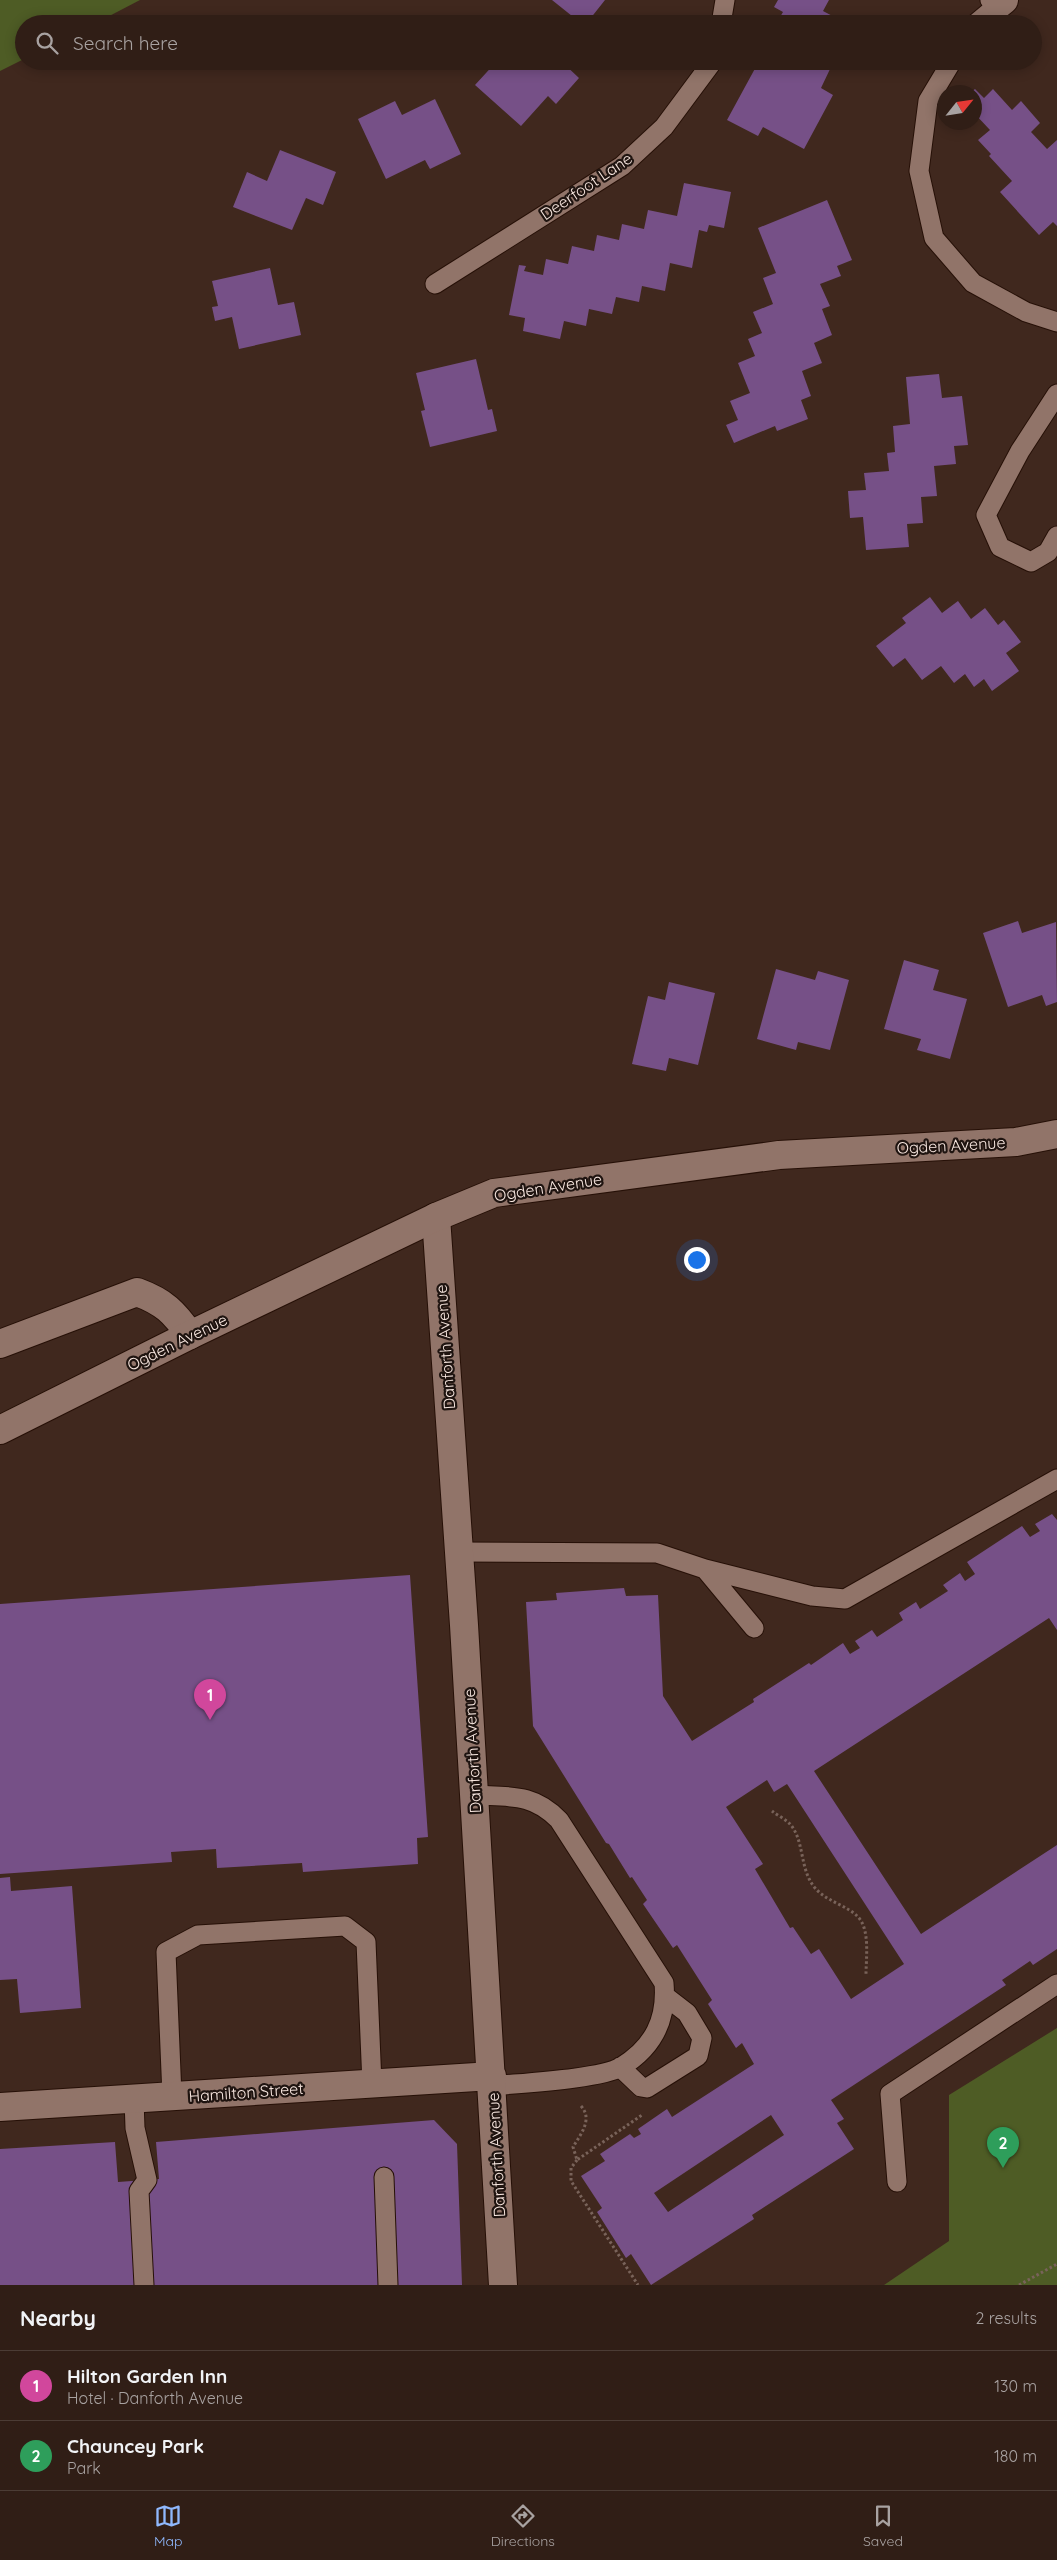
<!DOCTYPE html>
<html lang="en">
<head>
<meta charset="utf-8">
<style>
  body { margin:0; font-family:Quicksand,sans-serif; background:#38271f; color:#f1f3f6 }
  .compass { position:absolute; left:937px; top:85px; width:45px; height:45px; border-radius:50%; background:#301e16; box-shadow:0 2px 12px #0003; rotate:60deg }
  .you { position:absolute; left:696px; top:1259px; width:18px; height:18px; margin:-12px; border:4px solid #fff; border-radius:50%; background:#1a73e8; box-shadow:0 0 0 8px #1a73e833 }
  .badge { display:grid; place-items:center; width:32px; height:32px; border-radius:50%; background:#8fb8fd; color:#fff; font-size:16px; font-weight:700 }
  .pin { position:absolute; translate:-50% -41px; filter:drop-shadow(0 1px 2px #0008) }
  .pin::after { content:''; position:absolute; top:26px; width:18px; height:15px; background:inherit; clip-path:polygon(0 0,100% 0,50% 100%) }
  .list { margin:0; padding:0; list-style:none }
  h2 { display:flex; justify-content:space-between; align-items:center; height:65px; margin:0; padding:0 20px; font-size:21px }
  h2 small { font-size:16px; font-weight:400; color:#a8a2a1 }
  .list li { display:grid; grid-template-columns:32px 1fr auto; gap:15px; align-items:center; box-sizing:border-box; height:70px; padding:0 20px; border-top:1px solid #4b3c35 }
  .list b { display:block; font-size:19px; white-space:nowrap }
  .list p { margin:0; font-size:16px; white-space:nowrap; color:#a8a2a1 }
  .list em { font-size:16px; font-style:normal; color:#a8a2a1 }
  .icon { flex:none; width:28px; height:28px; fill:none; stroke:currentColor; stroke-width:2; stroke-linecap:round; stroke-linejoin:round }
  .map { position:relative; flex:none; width:1057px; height:2285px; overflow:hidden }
  .search { position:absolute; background:#301e16; box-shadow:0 2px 12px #0003; left:15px; right:15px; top:15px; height:55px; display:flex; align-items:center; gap:12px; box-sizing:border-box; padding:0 18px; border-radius:28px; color:#a8a2a1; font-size:19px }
  .sheet { height:205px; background:#301e16 }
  nav { display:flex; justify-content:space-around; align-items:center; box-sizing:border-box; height:70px; border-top:1px solid #4b3c35; background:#301e16; font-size:14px; color:#a8a2a1 }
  nav a { display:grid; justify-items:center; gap:2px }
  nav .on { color:#8fb8fd }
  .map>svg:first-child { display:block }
  .green { fill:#4e5c25 }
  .building { fill:#765087; fill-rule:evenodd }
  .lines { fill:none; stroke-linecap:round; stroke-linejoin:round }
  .lane-casing { stroke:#261007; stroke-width:21 }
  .street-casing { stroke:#261007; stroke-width:30 }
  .secondary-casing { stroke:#261007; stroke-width:30 }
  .path { stroke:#79635a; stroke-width:3; stroke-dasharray:2.5 2.5; stroke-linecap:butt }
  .lane { stroke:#917469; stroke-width:19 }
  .street { stroke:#917469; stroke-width:28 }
  .secondary { stroke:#917469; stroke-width:28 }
  .labels { text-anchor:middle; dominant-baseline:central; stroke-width:4.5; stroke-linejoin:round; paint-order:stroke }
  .street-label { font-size:16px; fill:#f9e8e1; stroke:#1f1410 }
</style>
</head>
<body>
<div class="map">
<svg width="1057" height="2285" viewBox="0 0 1057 2285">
  <rect width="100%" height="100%" fill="#40281e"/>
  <path class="green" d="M0,0H140L94,24H24V59L0,71Z
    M1057,2028V2285H884L949,2241V2095Z"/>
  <path class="building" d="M552,0H605L586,24H582Z
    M778,0H829L823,11L840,20L837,24H776L783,12L774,7Z
    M497,61H561L579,78L556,104L548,96L521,126L475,85Z
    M755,61H821L831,67L821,88L833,95L804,149L763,127L758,136L727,120L758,63Z
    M975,89L984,98L993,89L1012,110L1021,101L1040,123L1031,132L1047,149L1057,140V226L1053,222L1039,235L1000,192L1012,181L989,156L991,154L978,140L990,130L974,113V92H971Z
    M435,99L461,154L430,169L425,160L386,179L358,119L395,101L402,115Z
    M280,150L336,172L323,205L306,198L292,230L233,207L247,172L267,181Z
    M684,183L731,192L724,228L709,225L707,232L699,230L692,268L670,263L665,291L642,286L639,302L616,297L612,314L589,309L586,326L564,321L560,339L523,331L525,318L509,315L519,265L526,266L524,271L543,275L546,259L568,264L572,246L594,251L597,235L619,240L622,224L644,229L648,210L677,216Z
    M827,200L852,260L837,266L841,276L820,284L830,306L822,309L832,335L814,343L822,363L802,371L811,396L801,400L808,419L777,431L775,426L734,443L726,425L738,420L730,401L750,393L738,363L755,356L748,339L762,333L753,312L773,304L763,278L776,273L758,228Z
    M270,268L278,305L294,302L301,335L239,349L232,317L215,321L212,307L218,306L212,281Z
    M476,359L488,410L492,409L497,431L430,447L421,411L425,410L416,373Z
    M939,374L942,398L962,396L968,445L954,446L956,464L934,466L937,496L921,497L923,523L907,524L909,547L866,550L863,517L850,518L848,491L866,490L864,473L889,471L887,453L895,452L893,426L910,424L906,377Z
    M930,597L942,613L958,601L971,619L985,608L998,625L1004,620L1021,642L1006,653L1019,671L992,691L984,679L974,687L965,674L954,683L941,666L922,680L905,658L893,667L876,646L906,623L902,618Z
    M1018,921L1022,933L1056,922L1057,1002L1046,1006L1042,995L1008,1007L983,933Z
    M904,960L939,970L933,990L967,999L950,1059L917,1050L921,1039L884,1029Z
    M776,969L815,980L818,971L849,980L830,1050L798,1042L796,1050L757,1039Z
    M669,982L715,993L698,1065L669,1058L666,1071L632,1064L648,996L665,1000Z
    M1052,1514L1057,1520V1630L1049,1618L814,1771L921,1934L1057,1845V1949L1033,1965L1030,1961L1002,1980L1006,1985L831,2100L844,2119L837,2123L854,2149L752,2215L754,2219L651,2285L631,2254L626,2258L597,2212L602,2208L581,2176L605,2161L600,2154L630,2134L634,2138L641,2134L638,2129L667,2109L672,2117L754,2064L742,2043L736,2048L708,2004L712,2000L677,1945L673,1948L643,1904L647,1900L632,1877L630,1878L609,1844L606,1843L533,1726L526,1602L557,1600L556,1593L624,1588L626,1596L658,1595L663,1696L692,1741L754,1702L753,1699L809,1663L811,1665L843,1643L850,1654L860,1648L855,1641L872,1630L877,1637L903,1620L899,1613L916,1602L920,1609L948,1591L943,1585L960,1573L965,1581L975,1574L967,1562L1022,1526L1030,1537L1040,1531L1035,1524ZM767,1780L774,1792L787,1784L789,1787L904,1964L851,1999L819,1949L811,1954L793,1927L790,1928L755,1869L763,1864L726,1807ZM771,2115L784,2135L668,2212L654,2193Z
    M410,1575L428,1837L417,1838L418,1864L303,1872L302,1863L217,1868L216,1849L171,1852L172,1862L0,1874V1604Z
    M10,1877L11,1891L72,1886L81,2008L20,2013L17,1979L0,1980V1878Z
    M434,2120L457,2144L462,2285H0V2149L115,2142L118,2182L159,2179L156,2142Z"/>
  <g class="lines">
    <defs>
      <path id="lane" d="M721,24L725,0
        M975,24L999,4L990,0
        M952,61L928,101L919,171L934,238L973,283L1026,312L1057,322
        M435,284L622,166L664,127L713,61
        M1057,394L1020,451L986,515L1000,547L1031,562L1048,552L1057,536
        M459,1552L657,1553L705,1569L754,1628
        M705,1569L812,1596L845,1599L1057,1479
        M474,1795C510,1797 533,1793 559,1820L664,1983C667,2019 654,2047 621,2067C600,2079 521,2083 492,2086
        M620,2067L641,2087L647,2088L698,2056L702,2038L687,2013L665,1996
        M172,2096L166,1952L198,1935L345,1926L366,1942L372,2084
        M134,2099L135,2128L147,2180L139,2191L144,2285
        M384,2177L388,2285
        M897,2182L890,2094L1057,1984"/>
      <path id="street" d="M999,4L1004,0
        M436,1217L464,1625L503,2285
        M0,1344L137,1292C164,1302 174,1312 190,1335
        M0,2107L492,2076"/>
      <path id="secondary" d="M0,1430L190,1335L436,1217L494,1193L779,1155L1016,1142L1057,1134"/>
    </defs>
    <use href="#lane" class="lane-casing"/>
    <use href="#street" class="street-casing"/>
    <use href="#secondary" class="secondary-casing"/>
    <path class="path" d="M772,1811C777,1815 785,1819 790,1824C805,1841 799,1869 815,1888C827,1902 849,1906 859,1918C870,1931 866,1959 866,1975
      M581,2106C593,2119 581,2134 573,2147L577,2160L642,2115
      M577,2160L571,2168V2181L638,2285
      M1019,2285L1057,2264"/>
    <use href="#lane" class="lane"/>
    <use href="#street" class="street"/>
    <use href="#secondary" class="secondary"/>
  </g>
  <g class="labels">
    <g class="street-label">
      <text transform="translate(586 186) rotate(-34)">Deerfoot Lane</text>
      <text transform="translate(951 1145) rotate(-3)">Ogden Avenue</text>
      <text transform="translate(548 1187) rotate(-9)">Ogden Avenue</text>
      <text transform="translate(177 1342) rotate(-26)">Ogden Avenue</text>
      <text transform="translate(445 1347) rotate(-94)">Danforth Avenue</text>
      <text transform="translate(472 1751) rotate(-93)">Danforth Avenue</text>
      <text transform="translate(246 2092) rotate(-4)">Hamilton Street</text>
      <text transform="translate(496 2155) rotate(-93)">Danforth Avenue</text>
    </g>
  </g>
</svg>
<svg class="compass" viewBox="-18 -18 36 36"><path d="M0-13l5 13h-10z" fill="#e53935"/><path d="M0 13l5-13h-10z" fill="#a8a2a1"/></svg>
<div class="you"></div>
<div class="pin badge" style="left:210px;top:1720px;background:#d1479c">1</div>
<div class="pin badge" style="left:1003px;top:2168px;background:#2e9e5b">2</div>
<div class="search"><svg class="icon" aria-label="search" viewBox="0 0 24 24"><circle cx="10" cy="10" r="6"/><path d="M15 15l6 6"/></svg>Search here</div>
</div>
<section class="sheet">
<h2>Nearby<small>2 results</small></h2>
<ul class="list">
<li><span class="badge" style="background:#d1479c">1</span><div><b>Hilton Garden Inn</b><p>Hotel · Danforth Avenue</p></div><em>130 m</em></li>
<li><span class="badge" style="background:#2e9e5b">2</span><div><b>Chauncey Park</b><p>Park</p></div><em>180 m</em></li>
</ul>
</section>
<nav>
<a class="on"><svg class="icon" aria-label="map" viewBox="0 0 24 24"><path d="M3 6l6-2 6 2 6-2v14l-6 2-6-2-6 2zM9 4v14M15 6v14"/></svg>Map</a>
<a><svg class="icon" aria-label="directions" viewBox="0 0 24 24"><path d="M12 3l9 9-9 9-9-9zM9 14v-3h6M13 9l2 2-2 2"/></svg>Directions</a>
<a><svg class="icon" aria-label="saved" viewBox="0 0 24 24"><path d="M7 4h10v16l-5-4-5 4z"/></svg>Saved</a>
</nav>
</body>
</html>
